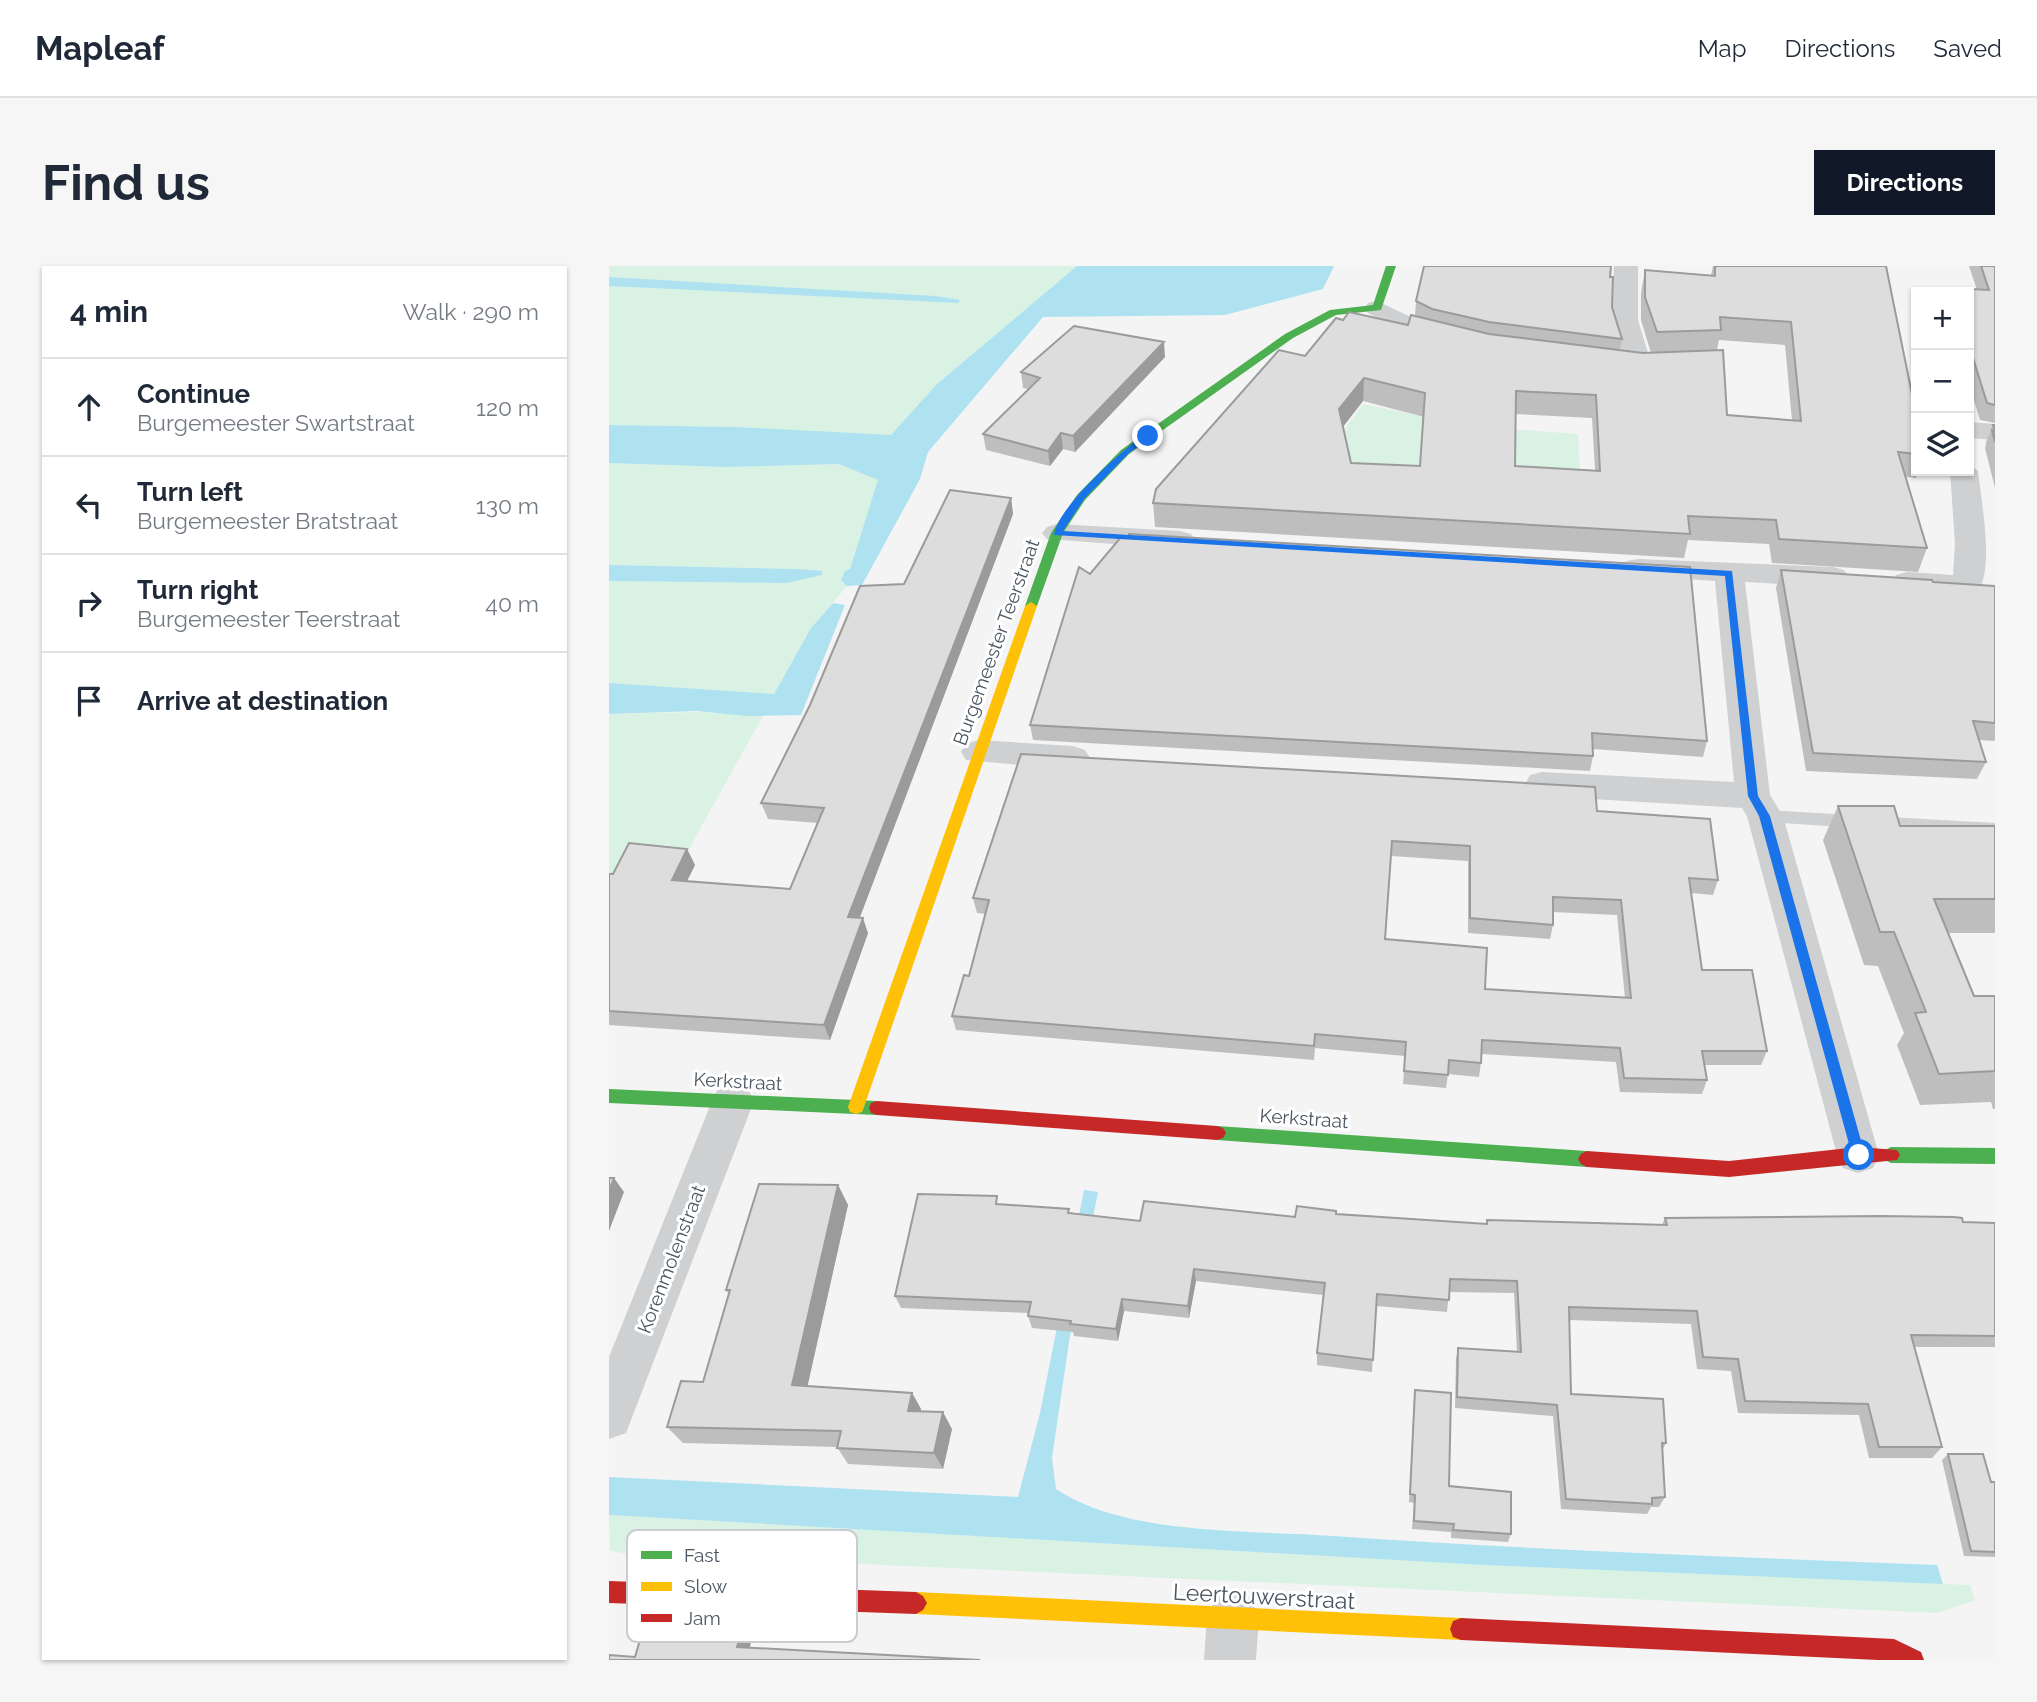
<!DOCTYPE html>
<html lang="en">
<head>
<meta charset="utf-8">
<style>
  body { margin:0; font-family:Raleway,sans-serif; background:#f6f6f7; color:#1f2937 }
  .controls { position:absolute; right:21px; top:21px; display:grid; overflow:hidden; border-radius:0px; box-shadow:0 2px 5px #0004 }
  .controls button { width:63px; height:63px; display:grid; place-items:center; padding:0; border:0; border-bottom:2px solid #e0e1e3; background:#fff; color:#1f2937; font:35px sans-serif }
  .stop { position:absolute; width:21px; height:21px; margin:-16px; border:5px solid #1a73e8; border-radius:50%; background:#fff }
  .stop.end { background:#1a73e8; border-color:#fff; box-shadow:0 2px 7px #0008 }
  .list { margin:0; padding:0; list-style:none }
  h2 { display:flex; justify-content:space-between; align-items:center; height:91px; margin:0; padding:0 28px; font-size:30px }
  h2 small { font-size:23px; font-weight:400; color:#747a83 }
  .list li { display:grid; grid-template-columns:46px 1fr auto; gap:21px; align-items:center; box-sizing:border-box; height:98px; padding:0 28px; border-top:2px solid #e0e1e3 }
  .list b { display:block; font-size:26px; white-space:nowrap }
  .list p { margin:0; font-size:23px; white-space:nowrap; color:#747a83 }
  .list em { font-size:23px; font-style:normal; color:#747a83 }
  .icon { flex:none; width:38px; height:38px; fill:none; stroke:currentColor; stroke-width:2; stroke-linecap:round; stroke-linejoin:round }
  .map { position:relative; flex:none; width:1386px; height:1394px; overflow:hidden; border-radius:0px }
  header { display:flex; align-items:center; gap:42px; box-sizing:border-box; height:98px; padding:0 35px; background:#fff; border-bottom:2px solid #e0e1e3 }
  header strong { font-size:33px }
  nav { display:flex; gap:38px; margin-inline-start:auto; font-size:24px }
  .intro { display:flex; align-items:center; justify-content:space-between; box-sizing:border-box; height:168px; padding:0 42px }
  h1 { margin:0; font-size:49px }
  .button { padding:18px 32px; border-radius:0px; background:#111827; color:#fff; font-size:24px; font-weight:700 }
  main { display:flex; gap:42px; padding:0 42px }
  aside { flex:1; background:#fff; border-radius:0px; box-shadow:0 2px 5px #0004 }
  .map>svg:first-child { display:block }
  .green { fill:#d9f2e3 }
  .water { fill:#aee2f0 }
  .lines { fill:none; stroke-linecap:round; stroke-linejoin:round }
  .lane { fill:#ced0d2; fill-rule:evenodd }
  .street { fill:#ced0d2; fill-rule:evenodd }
  .fast { fill:#4caf50; fill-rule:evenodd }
  .slow { fill:#ffc107; fill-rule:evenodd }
  .jam { fill:#c62828; fill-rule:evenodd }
  .wall { fill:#bebebf; fill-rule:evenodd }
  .shaded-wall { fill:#9b9b9b }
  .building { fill:#ddddde; stroke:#9b9b9b; stroke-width:2; fill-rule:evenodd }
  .route { fill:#1a73e8 }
  .labels { text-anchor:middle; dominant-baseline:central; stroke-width:6; stroke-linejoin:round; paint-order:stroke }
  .street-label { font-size:19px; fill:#4a5661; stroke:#fff }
  .near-street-label { font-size:23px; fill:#4a5661; stroke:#fff }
  .key { fill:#fff; stroke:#c9ccd0; stroke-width:2 }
  .key-label { font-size:19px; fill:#4a5661 }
</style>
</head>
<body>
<header>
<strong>Mapleaf</strong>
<nav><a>Map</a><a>Directions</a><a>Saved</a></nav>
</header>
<div class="intro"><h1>Find us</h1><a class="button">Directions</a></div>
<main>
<aside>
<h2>4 min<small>Walk · 290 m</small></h2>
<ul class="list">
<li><svg class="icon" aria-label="ahead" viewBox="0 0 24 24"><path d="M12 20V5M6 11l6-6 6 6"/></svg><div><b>Continue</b><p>Burgemeester Swartstraat</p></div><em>120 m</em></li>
<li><svg class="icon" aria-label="left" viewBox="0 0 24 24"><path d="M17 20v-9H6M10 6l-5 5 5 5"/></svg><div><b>Turn left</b><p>Burgemeester Bratstraat</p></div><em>130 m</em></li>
<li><svg class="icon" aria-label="right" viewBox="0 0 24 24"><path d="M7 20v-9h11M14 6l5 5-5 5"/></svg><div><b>Turn right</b><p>Burgemeester Teerstraat</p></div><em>40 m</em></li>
<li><svg class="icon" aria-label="arrive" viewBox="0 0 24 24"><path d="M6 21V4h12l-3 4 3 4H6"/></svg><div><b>Arrive at destination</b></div></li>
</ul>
</aside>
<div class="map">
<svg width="1386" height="1394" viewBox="0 0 1386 1394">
  <rect width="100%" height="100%" fill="#f4f4f4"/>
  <path class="green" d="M0,0H468L328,118L282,169H269L128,161L0,159V20L348,37L0,11Z
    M754,138L858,160L969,168L971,210L709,199Z
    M0,197L117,201L230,198L270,214L241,304L232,313L238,320L202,362L165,428L0,417V315L178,317L187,303L0,299Z
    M94,446L154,450L53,631L0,630V448Z
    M0,1249L874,1299L1361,1319L1366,1334L1329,1347L11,1287L1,1284Z"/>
  <path class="water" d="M468,0H725L714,23L616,49L434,51L319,186L311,213L253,319L238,320L232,314L236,305L241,303L269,214L230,198L117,201L0,197V159L128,161L282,169L328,118Z
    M0,11L326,30L351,34L349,37L0,20Z
    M0,299L187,303L213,305V309L178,317L0,315Z
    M224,337L236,339L192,449L138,450L88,445L0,448V417L165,428L202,362Z
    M475,924L489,926L460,1076L443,1192L447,1223C517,1270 642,1264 725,1270C926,1284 1127,1291 1328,1299L1334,1318L874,1299L0,1249V1211L409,1231L431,1147Z"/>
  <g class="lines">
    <path class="lane" d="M1156,544L1386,557V571L1156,556L1147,550Z"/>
    <path class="street" d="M1005,0H1029V54L1043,100L1039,106H1021L1017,100L1003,54Z
      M768,35L821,60L859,70L863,75L859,80C830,88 785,61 759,47L756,42L759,37Z
      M1360,156L1386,158V174L1360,172Z
      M1360,198L1369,205C1372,233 1385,300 1370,323L1335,330L1287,323L1283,316L1287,309L1298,306L1344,309L1346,278L1341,205H1360Z
      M448,258L571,265L582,268L586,274L582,280L571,283L438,273L433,267L438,261Z
      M1029,293L1224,301L1235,304L1239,311L1235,318L1224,321L1136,316L1161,529L1174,550L1270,889L1264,902L1249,907L1234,902L1228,889L1138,550L1133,542L933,530L921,527L916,518L921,509L933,506L1125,516L1106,315L1018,309L1014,302L1018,295Z
      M369,474L464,480L476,484L481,492L476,500L464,504L357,494L352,486L357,478Z
      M124,817L139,823L145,835L17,1167L0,1173V1091L103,835L109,823Z
      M624,1325L642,1333L650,1351L647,1394H595L598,1351L606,1333Z"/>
    <path class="fast" d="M777,0H787L772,44L727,49L684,72L520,188L476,234L454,267L428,340L422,344L417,343L416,340L442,267L468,229L512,184L676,68L721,44L764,39Z
      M0,823L268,835L274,837L276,842L274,847L268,849L0,837Z
      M608,860L978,885L984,888L987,893L984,898L978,901L608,874L602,872L599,867L602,862Z
      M1282,881L1386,882V898L1282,897L1276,894L1273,889L1276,884Z"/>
    <path class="slow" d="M422,336L428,340L255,841L253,846L247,848L241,846L239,841L416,340Z
      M307,1326L852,1352L860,1355L863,1363L860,1371L852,1374L307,1348L300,1344L296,1337L300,1330Z"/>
    <path class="jam" d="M268,835L608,860L614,862L617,867L614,872L608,874L268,849L262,847L260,842L262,837Z
      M1249,881L1288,884L1291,889L1288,894L1120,911L978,901L972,898L969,893L972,888L978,885L1120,895Z
      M0,1315L307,1326L314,1330L318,1337L314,1344L307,1348L0,1337Z
      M852,1352L1285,1373L1312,1386L1315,1394H1269L852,1374L844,1371L841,1363L844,1355Z"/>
  </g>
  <path class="wall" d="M1104,0H1277L1307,148V205H1309L1307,212L1297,211L1318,282L1309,306L1163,297L1160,278L1079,274L1075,292L546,261L544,237L734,54L799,59L806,49L807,35L1001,11L1003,41L1013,73L1011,85L1034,87H1042L1032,54V27L1036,4L1102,9ZM1110,74L1176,79L1183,154L1118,149L1108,84ZM754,135L815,151L811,200L742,197L734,161ZM907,148L983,152L986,204L906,200Z
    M1360,0H1386V157L1371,154L1360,118V26H1340L1342,22L1368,24Z
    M556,91L466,186L454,183L441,200L377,184L374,168L419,123L414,122L412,106Z
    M1384,159H1386V222L1376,182L1377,178V176Z
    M402,232L404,248L250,652L259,667L221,774L0,759V608H4L78,583L86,599L78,615L181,623L209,557L159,553L152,537L201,439L295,318Z
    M1172,304L1324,316L1386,320V475L1370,474L1377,496L1368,513L1197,505L1167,322Z
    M481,308L1098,475L1094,491L984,483V490L981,505L424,474L421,459Z
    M1229,540L1291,560H1386V667H1339L1365,730H1386V843H1384L1382,836L1311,839L1288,779L1295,767L1269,700L1255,699L1214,574Z
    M988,545L1109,614L1104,629L1082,627L1093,704L1158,785L1152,799H1095L1098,814L1093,828L1011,826L1007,796L873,788L870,811L839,808L837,822L794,818L796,790L706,782L705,794L347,764L343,750L360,710L377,648L368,647L364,632ZM782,590L859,595V667L941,673L944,659V646L1008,649L1016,732L876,723L776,673Z
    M229,919L239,939L198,1120L303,1127L312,1143V1145L343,1163L334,1203L239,1198L228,1181L74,1177L58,1161L94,1116L120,1029L117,1024Z
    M391,938L531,955L686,951L727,948L877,958L878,954L1053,959L1056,952L1386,957V1081H1305L1333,1181L1323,1192H1260L1250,1149L1129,1147L1122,1105L1088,1103L1082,1058L960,1054L962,1128L1057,1177L1053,1185L1056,1231L1050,1241H1042L1038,1248L952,1243L944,1150L846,1142L847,1093L849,1082L908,1086L905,1027L840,1026L838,1046L767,1040L763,1106L708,1099V1087L714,1029L587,1015L580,1052L515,1045L509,1075L465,1070L464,1066L423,1062L419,1050L420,1047L292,1042L286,1030Z
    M806,1124L840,1220L902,1268L899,1276L842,1272V1266L803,1263L805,1237L800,1236L805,1133Z
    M1339,1188L1382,1216H1386V1291L1355,1290L1333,1194Z"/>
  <path class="shaded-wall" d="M555,76L556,91L466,186L464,170Z
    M755,112L754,135L729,167L730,143Z
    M452,167L454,183L441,200L439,185Z
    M402,232L404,248L245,667L239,651Z
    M78,583L86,599L71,629L63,614Z
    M254,652L259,667L221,774L215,759Z
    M5,912L15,926L0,965V925Z
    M229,919L239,939L195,1136L183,1119Z
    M585,1003L587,1015L580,1052L579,1040Z
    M513,1033L515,1045L509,1075L507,1063Z
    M303,1127L312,1143L308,1161L299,1145Z
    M334,1146L343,1163L334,1203L325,1187Z
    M133,1364L143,1372L139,1389L128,1381Z"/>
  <path class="building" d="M815,0H1002L1001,11H1004L1003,41L1013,73L880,56L823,43L807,35Z
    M1106,0H1277L1307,148V188L1289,186L1318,282L1170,273L1167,254L1079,250L1081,268L544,237L547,223L670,84L696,90L727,52L734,54L740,46L799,59L802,49L880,68L1034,87L1114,84L1118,149L1192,155L1182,56L1111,51L1112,64L1048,66L1036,31V4L1106,10ZM755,112L816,127L811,200L742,197L730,143ZM907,125L987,129L991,205L906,200Z
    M1372,0H1386V139L1378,137L1360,79V26H1343L1342,22L1380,24Z
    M465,60L555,76L464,170L452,167L439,185L374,168L431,112L412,106Z
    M1384,159H1386V176L1383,164L1386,165Z
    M341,224L402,232L239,651L254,652L215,759L0,745V608H4L20,577L78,583L63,614L181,623L215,542L152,537L201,439L251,320L295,318Z
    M520,268L1081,301L1098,475L983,467L984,490L421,459L470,301L481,308L512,271L520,272Z
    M1172,304L1323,314L1324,316L1386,320V457L1364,455L1377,496L1204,487Z
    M412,488L986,521L988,545L1101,553L1109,614L1080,612L1093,704H1143L1158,785H1093L1098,814L1015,812L1011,782L873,774L872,797L840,794L839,809L795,805L797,776L706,768L705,780L343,750L355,709L360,710L380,634L364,632ZM783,575L861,580V652L944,659V631L1012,634L1022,732L876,723L878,682L776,673Z
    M1229,540H1285L1291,560H1386V633H1325L1365,730H1386V805L1330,808L1306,747L1317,746L1285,666H1271Z
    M0,912H5L0,925Z
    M150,918L229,919L183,1119L303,1127L299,1145L334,1146L325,1187L228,1182L232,1165L58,1161L72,1115L94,1116L121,1024H117Z
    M309,928L388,930L387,938L460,943L459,947L531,955L535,935L686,951L688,940L727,945V948L878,958V954L1058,959L1056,952L1270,950L1345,951L1353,952L1354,956L1386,957V1070L1302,1069L1333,1181H1270L1259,1138L1136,1135L1129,1093L1094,1091L1088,1045L960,1041L962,1128L1054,1133L1057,1177H1053L1056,1231L1043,1232V1238L957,1233L948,1139L848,1131L849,1082L912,1086L908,1015L841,1013L840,1034L768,1028L764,1094L708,1087L716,1017L585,1003L579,1040L513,1033L507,1063L461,1058L462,1055L419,1050L422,1036L286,1030Z
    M806,1124L842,1127L840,1220L902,1226V1268L844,1264L845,1258L805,1255L806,1229L801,1228Z
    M1339,1188H1374L1382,1216H1386V1286L1362,1285Z
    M35,1360L133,1364L128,1381L371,1394H0V1389L26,1391Z"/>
  <path class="route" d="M536,168L543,170L519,188L475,233L454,265L1123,305L1149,530L1161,550L1256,889L1254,893L1250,894L1243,889L1150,550L1139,530L1116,310L445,269C448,242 512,185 536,168Z"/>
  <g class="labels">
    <g class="street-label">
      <text transform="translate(387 376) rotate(-70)">Burgemeester Teerstraat</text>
      <text transform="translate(129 815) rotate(3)">Kerkstraat</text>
      <text transform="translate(695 852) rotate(4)">Kerkstraat</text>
      <text transform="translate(62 993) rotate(-69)">Korenmolenstraat</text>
    </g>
    <g class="near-street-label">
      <text transform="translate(655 1330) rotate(3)">Leertouwerstraat</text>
    </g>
  </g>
  <rect x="18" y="1264" width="230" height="112" rx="10" class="key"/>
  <rect x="32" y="1285" width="31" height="8" fill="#4caf50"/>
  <rect x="32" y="1316" width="31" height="9" fill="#ffc107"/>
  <rect x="32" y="1348" width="31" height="8" fill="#c62828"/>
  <g class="key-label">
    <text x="75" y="1296">Fast</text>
    <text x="75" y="1327">Slow</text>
    <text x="75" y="1359">Jam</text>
  </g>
</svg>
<div class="controls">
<button>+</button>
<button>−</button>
<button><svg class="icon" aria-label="layers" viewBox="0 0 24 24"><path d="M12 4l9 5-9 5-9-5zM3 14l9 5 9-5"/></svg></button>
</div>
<div class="stop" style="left:1250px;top:889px"></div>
<div class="stop end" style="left:539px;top:170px"></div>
</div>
</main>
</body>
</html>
